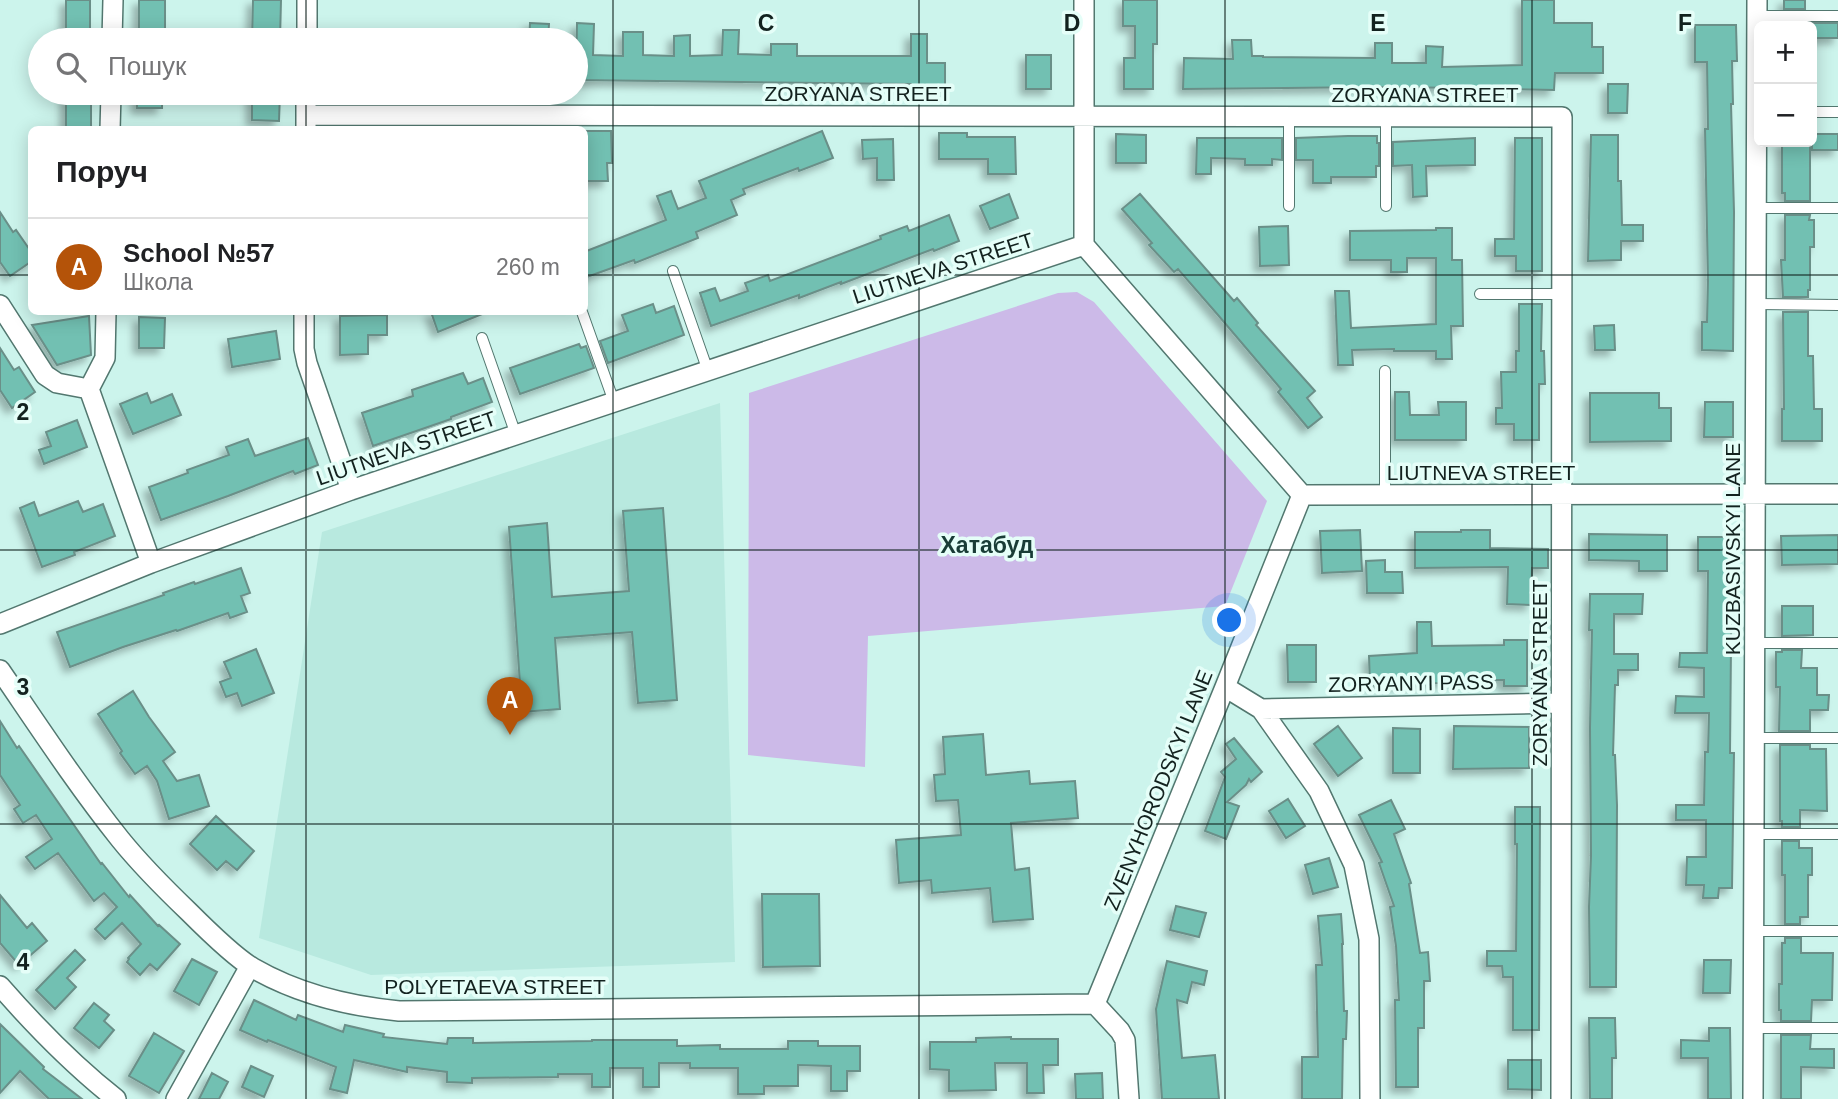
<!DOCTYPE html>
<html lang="uk">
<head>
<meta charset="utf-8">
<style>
  body { margin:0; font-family:Helvetica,sans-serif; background:#f6f6f6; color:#202124 }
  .controls { position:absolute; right:21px; top:21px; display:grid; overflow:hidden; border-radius:10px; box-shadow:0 4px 18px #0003 }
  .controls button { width:63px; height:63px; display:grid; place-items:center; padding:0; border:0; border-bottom:2px solid #e0e0e0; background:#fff; color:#202124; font:35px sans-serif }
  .you { position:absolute; left:1230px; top:621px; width:24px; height:24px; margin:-18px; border:5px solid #fff; border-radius:50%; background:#1a73e8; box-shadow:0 0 0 10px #1a73e833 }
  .badge { display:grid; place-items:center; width:46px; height:46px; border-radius:50%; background:#b45309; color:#fff; font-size:23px; font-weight:700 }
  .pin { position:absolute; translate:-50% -58px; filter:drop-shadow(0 2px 4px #0008) }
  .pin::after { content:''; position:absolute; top:37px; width:24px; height:21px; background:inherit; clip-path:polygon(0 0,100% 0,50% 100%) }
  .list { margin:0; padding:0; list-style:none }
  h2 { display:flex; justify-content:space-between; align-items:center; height:91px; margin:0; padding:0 28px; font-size:30px }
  h2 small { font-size:23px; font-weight:400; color:#757577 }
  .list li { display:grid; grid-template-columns:46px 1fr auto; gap:21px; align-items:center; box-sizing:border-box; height:98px; padding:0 28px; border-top:2px solid #e0e0e0 }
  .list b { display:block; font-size:26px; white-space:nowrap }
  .list p { margin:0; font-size:23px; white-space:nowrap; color:#757577 }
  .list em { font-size:23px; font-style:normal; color:#757577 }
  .icon { flex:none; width:38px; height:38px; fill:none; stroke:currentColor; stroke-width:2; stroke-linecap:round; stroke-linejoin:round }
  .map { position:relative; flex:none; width:1838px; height:1099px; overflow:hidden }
  .search { position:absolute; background:#fff; box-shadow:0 4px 18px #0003; left:28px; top:28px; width:560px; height:77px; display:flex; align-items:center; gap:18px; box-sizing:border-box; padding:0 24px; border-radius:38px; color:#757577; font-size:26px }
  .panel { position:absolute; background:#fff; box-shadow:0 4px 18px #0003; left:28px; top:126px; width:560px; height:189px; border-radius:10px }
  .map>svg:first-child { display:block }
  .built { fill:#b8e9df }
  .green { fill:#ccbae8 }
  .building { fill:#72c0b2; stroke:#6a8f88; stroke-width:2; filter:url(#shadow) }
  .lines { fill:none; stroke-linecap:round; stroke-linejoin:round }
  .service-casing { stroke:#52776f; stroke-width:12 }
  .minor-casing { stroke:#52776f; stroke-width:22 }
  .service { stroke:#fff; stroke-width:10 }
  .minor { stroke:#fff; stroke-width:19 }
  .grid { fill:none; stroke:#13221f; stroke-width:2; stroke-opacity:0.55 }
  .labels { text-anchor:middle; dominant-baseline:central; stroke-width:7; stroke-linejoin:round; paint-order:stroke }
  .street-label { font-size:21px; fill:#13221f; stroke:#e5fef8 }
  .neighbourhood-label { font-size:23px; font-weight:bold; fill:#183c36; stroke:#e5fef8 }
  .grid-label { font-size:23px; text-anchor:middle; font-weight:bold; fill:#13221f; stroke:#e5fef8; stroke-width:7; stroke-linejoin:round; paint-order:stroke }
</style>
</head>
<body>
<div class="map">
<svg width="1838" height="1099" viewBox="0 0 1838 1099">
  <defs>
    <filter id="shadow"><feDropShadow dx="-5.5" dy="5.5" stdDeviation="3.5" flood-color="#0004"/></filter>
  </defs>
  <rect width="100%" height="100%" fill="#ccf4ec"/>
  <path class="built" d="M720,403L735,962L371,975L259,938L322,532Z"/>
  <path class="green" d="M1077,292L1094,302L1267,501L1225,606L868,636L865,767L748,755L749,393L1058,293Z"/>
  <path class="building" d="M66,0H90V40H66Z
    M139,0H165V40H139Z
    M253,0H281L280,40H252Z
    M1123,0H1157V44H1153V89H1124V58H1135V26H1123Z
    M1522,0H1554V23H1592V47H1603V73H1555L1554,90L1504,89V93H1472V88L1375,87L1183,89L1184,58L1233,59L1232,40H1251L1252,56H1263V57L1375,58V43H1392V63H1426V46L1443,47L1442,67L1522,65Z
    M1784,0H1805V9H1784Z
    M530,23L549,24L548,40H529Z
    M577,23L594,24L593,55L623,56V32H643V55L674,56V36L690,35V56L722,55L723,30H739L738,54L771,55V44H797V56H911V34H927V63H945V90H911V84L576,80Z
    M1812,23H1838V38H1812Z
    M1695,25H1736L1737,61H1732L1733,104H1731L1734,212L1733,351L1702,350V322H1707L1708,280L1705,129H1708L1707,62H1695Z
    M1026,55H1051V89H1026Z
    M1608,84H1628L1627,113H1608Z
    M66,93H91V130H66Z
    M137,93H162V108H137Z
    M252,93H280L279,121L252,120Z
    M585,131H611L612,163H607L608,181H586Z
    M822,131L833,158L799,171L798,168L743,189L745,194L731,200L737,215L696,232L698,238L635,263L634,260L584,278V252L666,220L657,196L671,191L678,209L706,198L699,181Z
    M939,133H967V137H1015L1016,174H988V159H939Z
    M1116,134L1146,135V163H1116Z
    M1812,134H1838V150H1812Z
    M1591,135H1618V181H1621L1622,225H1643V241H1621V260L1588,261Z
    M1348,136H1377V143H1379V166H1376V177H1331V183H1313V160H1296V138Z
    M1197,138H1282V160L1272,159V165H1245V159L1211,158V174H1196Z
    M1475,138V165L1426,166L1427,196L1413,197L1412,165L1393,166V142Z
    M1515,138H1542V271H1516V256H1495V239H1514Z
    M893,139L894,180H877V158L863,159L862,140Z
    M1782,142H1810V201H1785V193H1782Z
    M1009,194L1018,218L990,229L980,206Z
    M1140,194L1234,301L1237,298L1258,323L1256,325L1315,391L1307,398L1322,417L1308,428L1278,392L1281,389L1218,315L1178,269L1174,272L1149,245L1152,243L1122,209Z
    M0,212L13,232L16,230L32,253V261L10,276L0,262Z
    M949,215L959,241L934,251L933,249L841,284V282L799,298V295L711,326L700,293L715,288L720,301L748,291L745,283L768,275L770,281L881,239L880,236L907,226L909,231Z
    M1785,215H1810L1809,220H1814V247H1810V290H1808V297H1783L1781,260H1785Z
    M1288,226L1289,265L1260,266L1259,227Z
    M1436,228H1452V260H1462L1463,326H1451L1452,359H1436V351H1394V349L1352,350L1353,365H1338L1335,291H1349L1351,328L1436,324V258H1407V272H1391V260H1350V231L1436,230Z
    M653,304L656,313L674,306L684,335L608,363L600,341L628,331L622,315Z
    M1519,304H1542L1541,351H1544L1545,384H1539V440H1514V424H1496V408H1502L1501,372H1516V351H1519Z
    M431,312H487L438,332Z
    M1783,312H1808V356H1813L1814,409H1822V441H1782V409H1784Z
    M387,315V335H368V354L340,355V316Z
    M89,316L91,355L57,365L32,325Z
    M139,317L165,318L164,348H139Z
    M1614,325L1615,350H1595L1594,326Z
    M276,331L280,359L232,367L228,339Z
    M579,344L581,348L586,346L594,368L520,394L510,368Z
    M0,348L14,370L19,367L35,392L12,408L0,390Z
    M463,373L468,384L483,378L492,402L451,417V419L373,446L362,413L413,396L412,390Z
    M1395,392H1409L1410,415H1439L1438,402H1466V440H1395Z
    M147,393L151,403L172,394L181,415L133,434L120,404Z
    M1590,393H1659V408H1671V441L1590,442Z
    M1705,402H1733V437H1704Z
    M77,420L87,447L44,464L39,450L51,446L46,432Z
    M308,438L318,465L295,474L293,471L228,496L161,520L149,487L188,473L187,470L229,455L226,447L248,439L255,456Z
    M78,501L83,512L103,504L115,536L74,552L75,555L42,567L20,508L34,502L39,516Z
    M663,508L677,700L638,703L632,632L555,638L560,709L522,712L509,527L547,523L552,597L629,591L623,511Z
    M1360,530L1362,571L1322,573L1320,531Z
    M1461,530H1490V548L1548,549V568H1532L1531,605L1507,604L1508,567L1415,568V532H1461Z
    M1589,534L1667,535V571H1639V561L1589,560Z
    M1838,535V564L1782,565L1781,536Z
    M1698,537H1732L1730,753H1734L1732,888H1719L1718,898H1703L1704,885H1686L1687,857H1706V820H1676V805H1704L1705,752H1708L1709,713H1675L1676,696L1704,697V668L1679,667L1680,653H1707L1708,571H1698Z
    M1385,560V572H1402L1403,593H1367L1366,561Z
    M241,568L250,593L241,596L247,612L230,618L228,613L177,631L176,630L123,647L70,667L57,632L164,595L163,593L194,582L195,584Z
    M1590,594H1643L1642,614H1614V654H1638V670H1618V685H1615L1613,755H1615L1617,805L1616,987H1590L1589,907L1591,856L1590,728L1592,630H1589Z
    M1782,606H1813V635L1782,636Z
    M1417,622H1431L1432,646L1504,645V640H1527V686H1504V680H1442V683L1370,685L1369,656L1417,653Z
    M1287,645H1316V682H1288Z
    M256,649L274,693L242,706L237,693L226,697L220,682L231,678L224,662Z
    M1782,650H1802L1801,668H1817V695H1829L1828,710H1810V731H1779L1780,687H1776V652H1782Z
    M133,691L149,717L175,752L163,761L177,781L199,775L209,806L169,819L157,781L147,766L135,774L120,753L122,751L98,714Z
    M0,721L17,748L19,746L101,864L102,863L129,897L130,895L158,926L159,925L180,944L157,970L150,964L140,975L127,962L129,959L128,958L141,944L122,923L105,939L95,929L117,907L104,893L94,901L58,853L35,869L26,857L52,839L36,815L23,823L14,809L20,805L0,775Z
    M1338,726L1362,758L1338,776L1314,744Z
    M1454,726L1529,727V768L1453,769Z
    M1393,728L1420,729V773H1393Z
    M983,734L986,775L1029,771L1030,784L1075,781L1078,818L1011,823L1015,870L1029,868L1033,919L993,922L990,888L932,893L931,880L899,883L896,840L961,835L958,800L936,801L934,775L945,774L943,737Z
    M1234,738L1262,772L1251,782L1249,779L1246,785L1227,802L1239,806L1226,839L1205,831L1225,777L1221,772L1236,759L1226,744Z
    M1780,745H1810V749H1826L1827,811L1800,810V827H1782V821H1780Z
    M1288,799L1305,826L1286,838L1269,811Z
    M1391,800L1405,829L1394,834L1411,883L1409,884L1420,953L1428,952L1430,981H1424V1028H1418V1087H1396L1395,1000H1399L1396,946L1390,907L1394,906L1379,863L1382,862L1359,815Z
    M1515,807H1540L1539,1030H1513V977H1503L1502,966H1487V951H1516L1517,844H1515Z
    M216,816L254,851L237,870L226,861L217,870L190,844Z
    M1782,841H1799V848H1812V875H1808V917H1800V924H1785V875H1782Z
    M1329,858L1338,887L1313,894L1305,865Z
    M762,894H819L820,966L763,967Z
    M0,895L27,928L32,923L47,941L19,965L0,943Z
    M1176,906L1206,913L1199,937L1170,930Z
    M1341,914L1343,944H1342L1344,1011H1347L1346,1039H1343L1342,1099H1302V1057H1318L1316,965H1322L1318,916Z
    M1785,938H1801V953H1833L1832,1000H1812L1811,1021H1781V1010H1779V984H1782V943H1785Z
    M75,950L85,960L67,978L76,987L55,1009L36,990Z
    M192,959L217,972L199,1005L174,991Z
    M1704,960H1731L1730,993H1703Z
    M1167,961L1207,971L1204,985L1192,982L1187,1003L1177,1000L1182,1058L1215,1055L1219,1099H1162L1156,1009Z
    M254,1000L296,1020L298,1015L343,1032L345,1025L384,1034L383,1037L447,1044L448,1038H473V1043L592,1041V1040H677V1046L720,1045V1049H788V1041H818V1046H860V1071H847V1091H831V1066L798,1065V1086H764V1094H738V1068H690V1063H659V1087H643V1068H610V1087H592V1074H558V1077L472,1078V1083L447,1082V1072L407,1067V1072L354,1060L347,1093L330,1089L336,1067L268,1040L267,1042L240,1030Z
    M94,1003L109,1015L104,1021L114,1030L99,1048L74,1028Z
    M1589,1018H1615L1616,1058H1612V1099H1590Z
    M0,1024L44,1067L43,1069L82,1099H49L20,1071L0,1093Z
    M1709,1028H1730L1731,1099H1708V1058H1681V1040L1709,1041Z
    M154,1033L184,1051L159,1093L129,1076Z
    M1781,1035H1811L1810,1049H1834V1068L1801,1067V1099H1781Z
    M1011,1037V1039H1058V1065H1043L1044,1093H1027V1063H995L996,1090L949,1091V1070L930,1069V1042H976V1038Z
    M1508,1060H1541V1090L1508,1089Z
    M251,1066L273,1076L264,1097L242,1087Z
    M212,1073L228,1082L219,1099H199Z
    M1102,1073L1103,1099H1076L1075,1074Z"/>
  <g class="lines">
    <defs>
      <path id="service" d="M1757,16H1838
        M1812,112H1838
        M1386,116V206
        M1289,206V116
        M1756,208H1838
        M673,271L708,371
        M1480,294H1562
        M1756,304L1838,305
        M582,312L614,402
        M482,338L516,435
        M1385,371V495
        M1755,643H1838
        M1755,738H1838
        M1754,834H1838
        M1754,931H1838
        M1754,1028H1838"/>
      <path id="minor" d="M112,40L113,0
        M307,40V0
        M306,115L1562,117L1561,1099
        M110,130L111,93
        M306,130V93
        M1084,245L1302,495L1838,494
        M1084,245V0
        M0,305L45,375L57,383L89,389
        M304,312V349L307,363L351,490
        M89,389L151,563
        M89,389L105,358L106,312
        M0,624L151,563L351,490L1084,245
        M0,670C39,727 77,785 120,839C141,865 165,889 189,912C206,929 233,956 253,968C298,994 347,1006 399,1011L1095,1004
        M1225,687L1261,709L1319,791L1354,865L1369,939L1370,1099
        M1261,709L1561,703
        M0,986C35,1026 74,1066 116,1099
        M1095,1004L1225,687L1302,495
        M1095,1004L1120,1031L1125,1040L1129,1099
        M176,1099L250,966
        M1753,1099L1757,0"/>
    </defs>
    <use href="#service" class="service-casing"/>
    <use href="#minor" class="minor-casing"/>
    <use href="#service" class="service"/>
    <use href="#minor" class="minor"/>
  </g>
  <path class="grid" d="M306,0V40M613,0V1099M919,0V1099M1225,0V1099M1532,0V1099M306,93V130M0,275H32M584,275H1838M306,312V1099M0,550H1838M0,824H1838"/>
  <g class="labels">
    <g class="street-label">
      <text x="858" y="93">ZORYANA STREET</text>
      <text x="1425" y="94">ZORYANA STREET</text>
      <text transform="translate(943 268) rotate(-18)">LIUTNEVA STREET</text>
      <text transform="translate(406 448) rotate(-19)">LIUTNEVA STREET</text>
      <text x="1481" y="472">LIUTNEVA STREET</text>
      <text transform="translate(1732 549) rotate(-90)">KUZBASIVSKYI LANE</text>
      <text transform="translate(1539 673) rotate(-90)">ZORYANA STREET</text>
      <text transform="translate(1411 683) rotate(-1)">ZORYANYI PASS</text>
      <text transform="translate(1158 790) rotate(-68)">ZVENYHORODSKYI LANE</text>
      <text x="495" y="986">POLYETAEVA STREET</text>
    </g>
    <g class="neighbourhood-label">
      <text x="987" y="545">Хатабуд</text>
    </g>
  </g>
  <g class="grid-label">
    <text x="766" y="31">C</text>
    <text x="1072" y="31">D</text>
    <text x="1378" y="31">E</text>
    <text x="1685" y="31">F</text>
    <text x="23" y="420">2</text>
    <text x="23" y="695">3</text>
    <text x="23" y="970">4</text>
  </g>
</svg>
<div class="controls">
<button>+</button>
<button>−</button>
</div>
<div class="you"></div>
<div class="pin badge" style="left:510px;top:735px">A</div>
<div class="search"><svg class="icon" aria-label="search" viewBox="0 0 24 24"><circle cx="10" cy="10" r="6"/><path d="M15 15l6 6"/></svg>Пошук</div>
<section class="panel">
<h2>Поруч<small></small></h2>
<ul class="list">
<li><span class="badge">A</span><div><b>School №57</b><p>Школа</p></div><em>260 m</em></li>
</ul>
</section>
</div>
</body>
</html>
